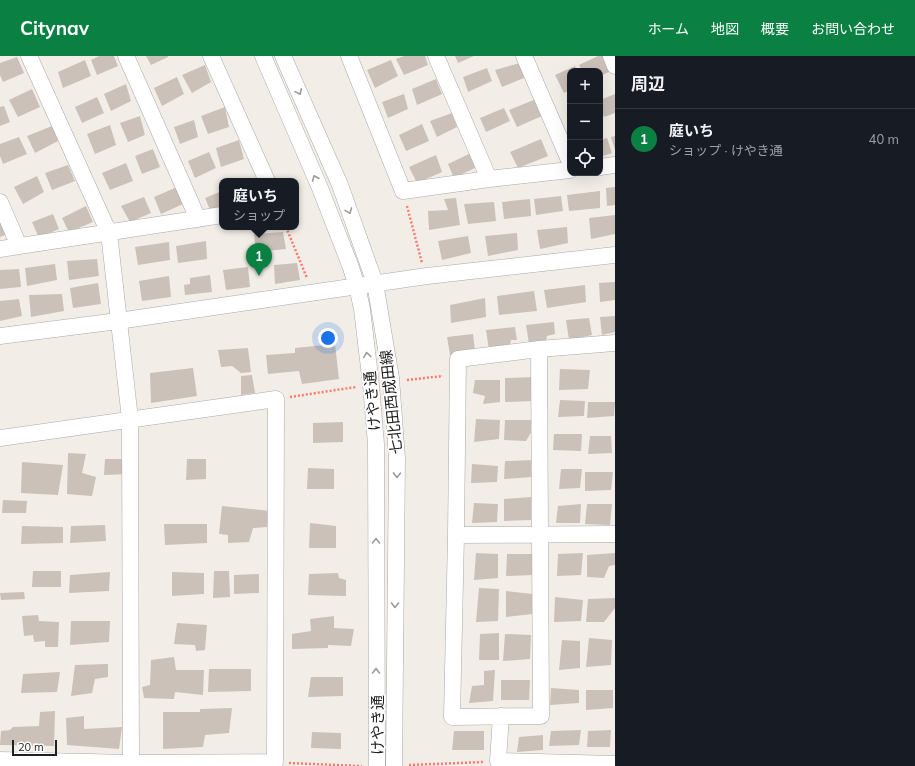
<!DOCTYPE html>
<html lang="ja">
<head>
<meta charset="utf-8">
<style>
  body { margin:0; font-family:Mulish,"Noto Sans JP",sans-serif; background:#20242c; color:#f1f3f6 }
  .controls { position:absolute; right:12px; top:12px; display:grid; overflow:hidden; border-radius:8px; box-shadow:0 4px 16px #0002 }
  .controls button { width:36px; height:36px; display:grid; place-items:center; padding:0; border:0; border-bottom:1px solid #363941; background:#171b24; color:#f1f3f6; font:20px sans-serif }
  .scale { position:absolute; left:12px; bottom:10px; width:45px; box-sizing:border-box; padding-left:4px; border:2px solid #212121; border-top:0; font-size:11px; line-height:14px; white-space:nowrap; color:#212121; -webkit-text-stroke:3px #fff; paint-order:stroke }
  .you { position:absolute; left:328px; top:282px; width:14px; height:14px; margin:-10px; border:3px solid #fff; border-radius:50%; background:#1a73e8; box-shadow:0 0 0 6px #1a73e833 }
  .badge { display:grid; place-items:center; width:26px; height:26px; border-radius:50%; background:#0b8043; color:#fff; font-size:13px; font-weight:700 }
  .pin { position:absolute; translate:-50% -33px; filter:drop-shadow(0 1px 2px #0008) }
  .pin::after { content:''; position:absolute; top:21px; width:14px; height:12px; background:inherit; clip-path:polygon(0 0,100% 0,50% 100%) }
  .popup { position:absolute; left:219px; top:122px; width:80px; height:52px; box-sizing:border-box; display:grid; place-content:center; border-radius:8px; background:#171b24; filter:drop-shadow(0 1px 3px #0005); font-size:13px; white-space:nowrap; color:#9ea1a6 }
  .popup b { font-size:15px; color:#f1f3f6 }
  .popup::after { content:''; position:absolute; left:50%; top:100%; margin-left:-8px; border:8px solid transparent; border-top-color:#171b24 }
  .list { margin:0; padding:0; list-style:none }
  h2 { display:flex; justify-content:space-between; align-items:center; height:52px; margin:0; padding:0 16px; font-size:17px }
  h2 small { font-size:13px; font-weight:400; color:#9ea1a6 }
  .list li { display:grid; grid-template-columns:26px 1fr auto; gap:12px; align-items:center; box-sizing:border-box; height:60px; padding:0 16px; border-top:1px solid #363941 }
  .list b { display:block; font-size:15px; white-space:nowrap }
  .list p { margin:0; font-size:13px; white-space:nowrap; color:#9ea1a6 }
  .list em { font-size:13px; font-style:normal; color:#9ea1a6 }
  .icon { flex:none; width:22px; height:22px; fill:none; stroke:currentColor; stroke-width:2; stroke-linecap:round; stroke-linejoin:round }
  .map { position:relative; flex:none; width:615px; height:710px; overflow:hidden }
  header { display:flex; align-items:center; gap:24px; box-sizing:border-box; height:56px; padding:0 20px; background:#0b8043; color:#fff }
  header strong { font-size:19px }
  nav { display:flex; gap:22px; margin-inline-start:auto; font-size:14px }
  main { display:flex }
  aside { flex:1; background:#171b24 }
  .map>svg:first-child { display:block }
  .building { fill:#cbc1b9 }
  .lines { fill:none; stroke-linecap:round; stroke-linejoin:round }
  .minor-casing { stroke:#a8a8a8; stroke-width:17 }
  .path { stroke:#ff796b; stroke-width:2.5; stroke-dasharray:2 2; stroke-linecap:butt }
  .minor { stroke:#fff; stroke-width:16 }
  .oneway { stroke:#9b9b9b }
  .labels { text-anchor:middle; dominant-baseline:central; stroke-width:3.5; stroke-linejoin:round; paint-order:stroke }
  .street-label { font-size:15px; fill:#212121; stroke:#fff }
</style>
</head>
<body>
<header>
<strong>Citynav</strong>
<nav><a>ホーム</a><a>地図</a><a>概要</a><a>お問い合わせ</a></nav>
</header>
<main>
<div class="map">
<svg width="615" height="710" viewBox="0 0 615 710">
  <rect width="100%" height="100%" fill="#f2eee7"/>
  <path class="building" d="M99,0H114L118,10L97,19L91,4Z
    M146,0H168V1L151,9Z
    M404,0H425L428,9L404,19L396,3Z
    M455,0H474L458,7Z
    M598,0H604L609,16L600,20V15H582L579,9Z
    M17,1L24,17L3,26L0,19V7Z
    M85,4L91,20L63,32L58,16Z
    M391,4L398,20L375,32L367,14Z
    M520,7L524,22L502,31L495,14Z
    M205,9L211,26L192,37L182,19Z
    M575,10L577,15H570V34L564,37L555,19Z
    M487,12L492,25L468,36L463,21Z
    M177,21L184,38L162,50L154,32Z
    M436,23L442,38L417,49L412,33Z
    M126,28L131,45L111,55L104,38Z
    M32,33L40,51L18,61L9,44Z
    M404,38L408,53L388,62L382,46Z
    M615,38V57L604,61L600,52V44Z
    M97,41L104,57L82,67L75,51Z
    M536,43L542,60L517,71L509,54Z
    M4,50L10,66L0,70V51Z
    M225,51L229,71L208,78L201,60Z
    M504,52L510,65L486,76L480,62Z
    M452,57L457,71L437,81L430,65Z
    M140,60L145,79L128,86L120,67Z
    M194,64L198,81L180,88L174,71Z
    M422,68L429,85L406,95L399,79Z
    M110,69L116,89L95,98L87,78Z
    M52,70L58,85L35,97L27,80Z
    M615,80V94L611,81Z
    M19,81L27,98L3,108L0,100V88Z
    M607,82L612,97L600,101V84Z
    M541,83L548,100L518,112L510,96Z
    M239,84L244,103L221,111L216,92Z
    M153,93L160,111L142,118L135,100Z
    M209,96L216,112L195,122L188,105Z
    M471,97L477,111L454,122L448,108Z
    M436,99L442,116L417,127L409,111Z
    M126,107L133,125L110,134L102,117Z
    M68,109L75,125L52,134L45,117Z
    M37,120L44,136L23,148L14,131Z
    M177,131L183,148L161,158L154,141Z
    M615,131V149L607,150L606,132Z
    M222,135V151L211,156L205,142Z
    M600,135V152L569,155L567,139Z
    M561,140L563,155L536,159L534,143Z
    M144,141L151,157L130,166L121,150Z
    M456,142L460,169L429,174L428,155L448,154L444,143Z
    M530,143L531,160L504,163L502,146Z
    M494,146L496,165L468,168L464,148Z
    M86,150L93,166L69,176L62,162Z
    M53,158L59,173L39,182L32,166Z
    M615,159V178L591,183L589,162Z
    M0,162L8,178L0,181Z
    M567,171L568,187L540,193L537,174Z
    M283,176L286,193L256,196L254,178Z
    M517,177L518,194L488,200L485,180Z
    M468,180L471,197L442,204L438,185Z
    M206,185L207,203L178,207L176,190Z
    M169,186L170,204L138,209L135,191Z
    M97,203L99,220L69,224L67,205Z
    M297,207L300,224L275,228L274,209Z
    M55,208L57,224L27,230L25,212Z
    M248,211L250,231L226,234L223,214Z
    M19,213L21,231L0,233V214Z
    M210,219L212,236L185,239L184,229L190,228V222Z
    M169,220L171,241L142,245L139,225Z
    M615,226V244L600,246L599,227Z
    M98,227L101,248L73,252L70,232Z
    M585,229L586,246L547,252L544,234Z
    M534,235L537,255L499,259L497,240Z
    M62,238L64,255L31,261L29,239Z
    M485,242L486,261L451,267L450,249Z
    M19,243L22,260L0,265V245Z
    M615,260V276L602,279L600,261Z
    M589,262L592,279L569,284L566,264Z
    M554,266L555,278L547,280L546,285L529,288L526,269Z
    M515,271L517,284H511L510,289L489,294L486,274Z
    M473,278L475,295L450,299L447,281Z
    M335,288L339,323L302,328L299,315L268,318L266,299L295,297V292Z
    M248,292L251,316L241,317L232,310L221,311L218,294Z
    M193,312L197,340L151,347L150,317Z
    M560,313L590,314L588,333L559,334Z
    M252,319L255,337L241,339V320Z
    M534,321L533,345L505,346V322Z
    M475,324H500V346L483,348L485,340L473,337Z
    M560,344L585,345L584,360L558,361Z
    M588,346H615L614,360L587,362Z
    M476,363L500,364L499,383L474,386Z
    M505,364H533V373L526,385L504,384Z
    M343,366V386L313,387V367Z
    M554,378H582L581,395L553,394Z
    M590,380H611L612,397L588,398Z
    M68,397L86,398L82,417L96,421L92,440L67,438Z
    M105,403H126L128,418L104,419Z
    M187,403H206V423L186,424Z
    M534,404L532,421L504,423L505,405Z
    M22,406L63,409L58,439L21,437Z
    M472,408L498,410L497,426L471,427Z
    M308,412L334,413V433H307Z
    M561,413H582L580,432L559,433Z
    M585,416H613L611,434L585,435Z
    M531,441V464L504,465V443Z
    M3,444L27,445L26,457H2Z
    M474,447L498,448L497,466L472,467Z
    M581,448L580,467H556L558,450Z
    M587,448H612L610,469L585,468Z
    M222,450L270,455L267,471L253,472L249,486L228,487V479L219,478Z
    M310,467L336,470V492H309Z
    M164,468H207V487L165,489Z
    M105,469L106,485L70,487L71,470Z
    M22,470L63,471V487L21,488Z
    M476,497L498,498V522L474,524Z
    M583,497L581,519L557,520L558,498Z
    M615,497V509L609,510L604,522L587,521V499Z
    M507,498H532L533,519L506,520Z
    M33,515H61V531H32Z
    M214,515H229L230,541L213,542Z
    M110,516L109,535L69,537L70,519Z
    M172,516L204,517V538L172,540Z
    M338,517L339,522L346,524V540L308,539L309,518Z
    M259,518V537L234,538V519Z
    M479,532L499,533L498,565L476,566Z
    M506,535L532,538V558L506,561Z
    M24,536L25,543L1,544L0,537Z
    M555,541L583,544L581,565L554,566Z
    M615,542V552L604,566H586L588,543Z
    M38,559L39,565L59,566L58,591H45V585L34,586L33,579L24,580L22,560Z
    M334,560V572L354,573L351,590L328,589V592L292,593V578L311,575L310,563Z
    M71,565H110L109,586L70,589Z
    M177,567L207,569L205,594L196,595L195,589L174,588Z
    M499,577V604H479L480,578Z
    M505,578L531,579L530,603L503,605Z
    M589,582L612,584L611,609L586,611Z
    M562,584L580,585V612L559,614Z
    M174,601L176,614H204L203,639L175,636L174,643L144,642L142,631L150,629L151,604Z
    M108,608V621L95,623L92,637L71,640L75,609Z
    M209,613H251V635L208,636Z
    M495,614L493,645L469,647L472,630L484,629V615Z
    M60,616L57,636L21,637L23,618Z
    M311,621H343V640L308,641Z
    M501,624H530L529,644H501Z
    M551,632L579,634V647L550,649Z
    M586,634H613V652L586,654Z
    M232,652L229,677L205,679L203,691L163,693V656H200V653Z
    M55,655L54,690L0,689L1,675L10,674L13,671L39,670L40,656Z
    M84,660V673L122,671L119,693L67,689L66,662Z
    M581,674L579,689L549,690L551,675Z
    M611,674L610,691H587L588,675Z
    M454,675H484V694H452Z
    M312,676L341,677V693L311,692Z
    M543,679V694L517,696L519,681Z"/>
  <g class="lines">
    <defs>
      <path id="minor" d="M29,0L109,177L130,363L131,710
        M126,0L198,163
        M211,0L267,125
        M263,0L320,132L350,209L357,230L362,253L371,329L376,388L377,710
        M283,0L340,129L375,227L391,322L397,403L394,710
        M349,0L403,135L489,123L570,114
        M436,0L489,123
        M524,0L570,106
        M611,0L615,10
        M600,111L615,109
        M0,146L19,190
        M0,193L222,159
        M0,280L118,265L427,220L615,199
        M539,293L541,660L452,661L456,479L458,303L539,293L615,287
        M0,382L276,343L275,706L131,707L0,704
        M456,479L615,478
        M501,660L498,705L615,708"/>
    </defs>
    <use href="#minor" class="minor-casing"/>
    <path class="path" d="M407,150L422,207
      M286,171L307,222
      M407,324L443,320
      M290,341L356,331
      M289,707L362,710
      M409,709L484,706"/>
    <use href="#minor" class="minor"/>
  </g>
  <defs><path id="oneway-chevron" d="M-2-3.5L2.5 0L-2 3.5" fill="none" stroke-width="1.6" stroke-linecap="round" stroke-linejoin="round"/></defs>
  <g class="oneway">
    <use href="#oneway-chevron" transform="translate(299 36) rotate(66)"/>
    <use href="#oneway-chevron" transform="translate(315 122) rotate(-113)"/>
    <use href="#oneway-chevron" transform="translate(349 155) rotate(70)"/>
    <use href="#oneway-chevron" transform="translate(367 299) rotate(-97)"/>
    <use href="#oneway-chevron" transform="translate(397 419) rotate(91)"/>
    <use href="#oneway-chevron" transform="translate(376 485) rotate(-90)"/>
    <use href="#oneway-chevron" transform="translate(395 549) rotate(91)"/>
    <use href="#oneway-chevron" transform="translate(376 615) rotate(-90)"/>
  </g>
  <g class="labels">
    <g class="street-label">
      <text transform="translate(372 345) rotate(-95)">けやき通</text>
      <text transform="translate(391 346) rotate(-96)">七北田西成田線</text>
      <text transform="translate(377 669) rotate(-90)">けやき通</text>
    </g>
  </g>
</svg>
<div class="controls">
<button>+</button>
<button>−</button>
<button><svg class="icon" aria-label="locate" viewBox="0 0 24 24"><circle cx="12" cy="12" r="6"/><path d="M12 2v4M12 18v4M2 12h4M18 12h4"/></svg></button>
</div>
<div class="scale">20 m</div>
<div class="you"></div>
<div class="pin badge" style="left:259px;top:220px">1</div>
<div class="popup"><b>庭いち</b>ショップ</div>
</div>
<aside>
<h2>周辺<small></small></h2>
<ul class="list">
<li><span class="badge">1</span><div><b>庭いち</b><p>ショップ · けやき通</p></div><em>40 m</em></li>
</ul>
</aside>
</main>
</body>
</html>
